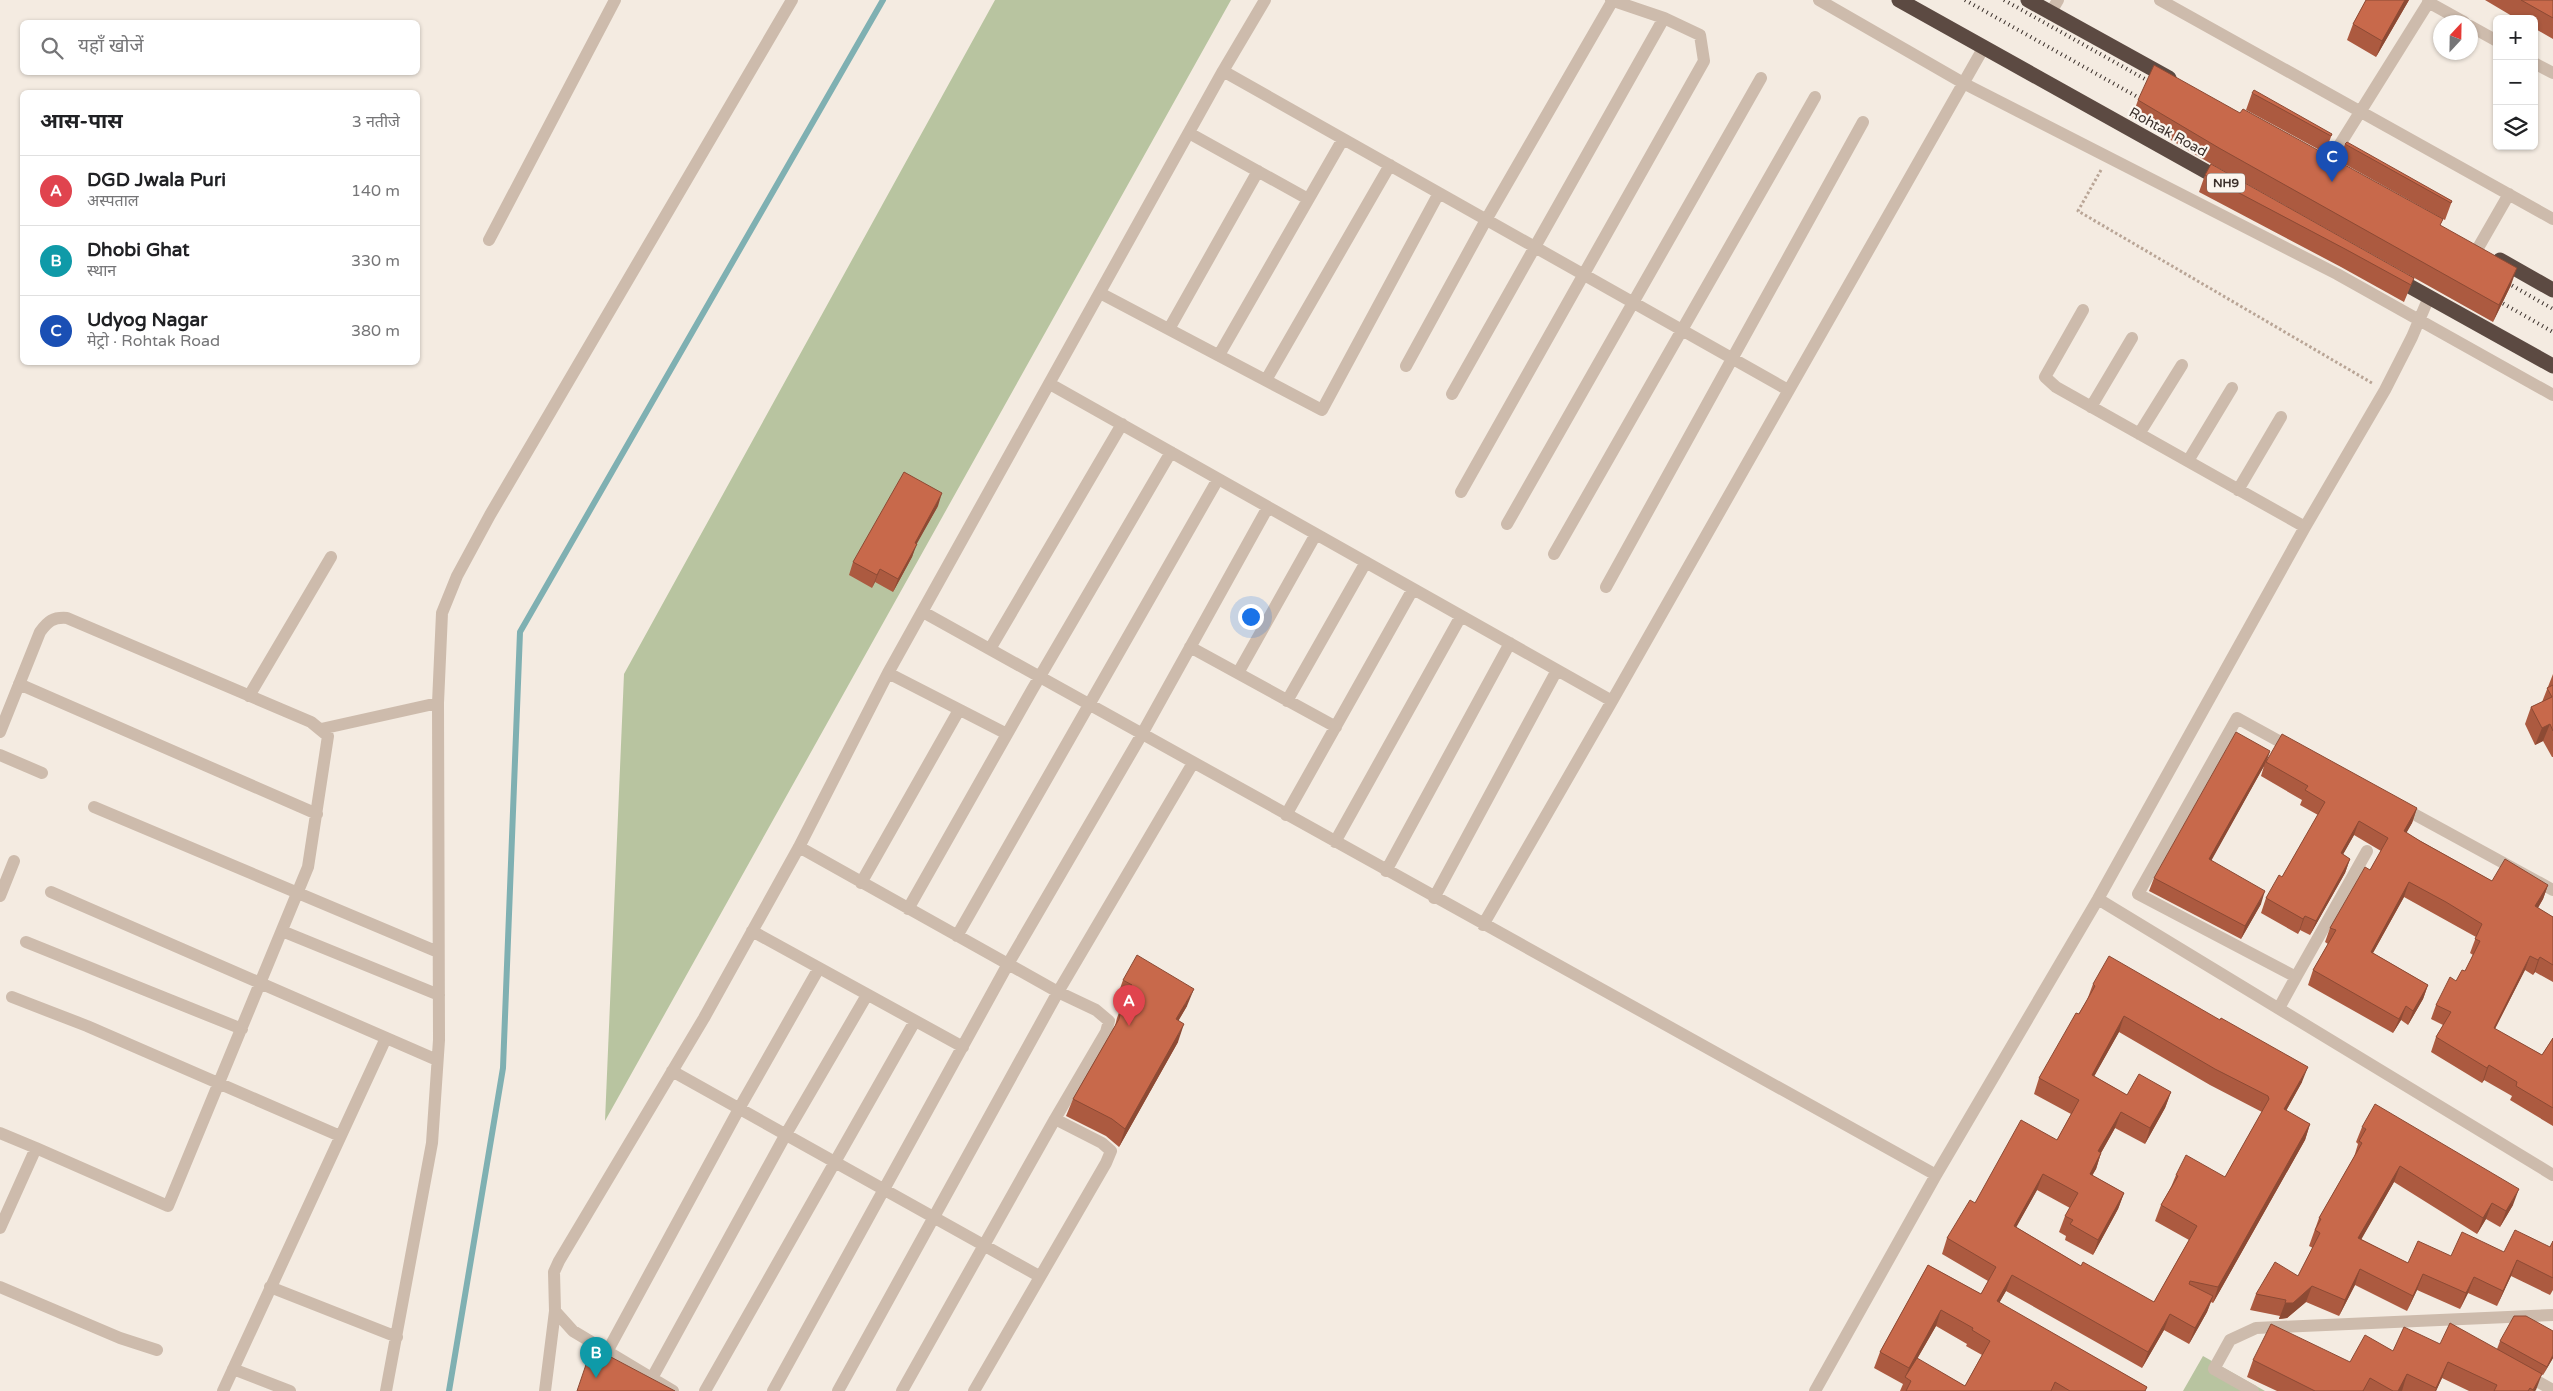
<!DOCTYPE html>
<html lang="hi">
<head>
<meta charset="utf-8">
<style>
  body { margin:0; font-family:"Varela Round","Noto Sans Devanagari",sans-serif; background:#f2f2f2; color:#202124 }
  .controls { position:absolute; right:15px; top:15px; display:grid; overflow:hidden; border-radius:8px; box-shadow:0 1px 4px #0004 }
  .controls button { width:45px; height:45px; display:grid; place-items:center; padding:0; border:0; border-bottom:1px solid #e0e0e0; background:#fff; color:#202124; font:25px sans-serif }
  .compass { position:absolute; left:2433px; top:15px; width:45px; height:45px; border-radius:50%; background:#fff; box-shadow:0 1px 4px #0004; rotate:22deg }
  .you { position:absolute; left:1250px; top:616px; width:18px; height:18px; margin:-12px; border:4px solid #fff; border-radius:50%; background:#1a73e8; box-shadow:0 0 0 8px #1a73e833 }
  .badge { display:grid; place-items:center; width:32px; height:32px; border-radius:50%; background:#0b8043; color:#fff; font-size:16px; font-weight:700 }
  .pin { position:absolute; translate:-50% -41px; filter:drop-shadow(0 1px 2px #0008) }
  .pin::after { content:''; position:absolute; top:26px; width:18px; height:15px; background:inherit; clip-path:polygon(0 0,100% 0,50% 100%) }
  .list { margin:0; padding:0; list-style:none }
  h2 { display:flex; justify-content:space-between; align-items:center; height:65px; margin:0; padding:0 20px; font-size:21px }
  h2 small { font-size:16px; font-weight:400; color:#757577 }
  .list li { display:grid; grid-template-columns:32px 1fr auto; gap:15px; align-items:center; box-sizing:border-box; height:70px; padding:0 20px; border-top:1px solid #e0e0e0 }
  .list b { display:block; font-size:19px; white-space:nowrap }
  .list p { margin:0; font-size:16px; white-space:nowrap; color:#757577 }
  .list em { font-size:16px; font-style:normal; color:#757577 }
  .icon { flex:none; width:28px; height:28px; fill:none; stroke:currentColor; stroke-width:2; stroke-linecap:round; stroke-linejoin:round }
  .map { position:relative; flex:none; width:2553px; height:1391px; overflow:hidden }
  .search { position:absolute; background:#fff; box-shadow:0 1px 4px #0004; left:20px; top:20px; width:400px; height:55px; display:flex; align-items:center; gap:12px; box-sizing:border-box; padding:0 18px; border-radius:8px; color:#757577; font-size:19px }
  .panel { position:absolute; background:#fff; box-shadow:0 1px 4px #0004; left:20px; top:90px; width:400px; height:275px; border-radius:8px }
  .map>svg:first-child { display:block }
  .green { fill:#b8c4a0 }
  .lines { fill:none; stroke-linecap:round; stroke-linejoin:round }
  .stream { stroke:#7fb0b2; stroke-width:6 }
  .path { stroke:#b9a596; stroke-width:3; stroke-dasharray:2.5 2.5; stroke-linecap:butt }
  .minor { stroke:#cdbbac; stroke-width:12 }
  .highway { stroke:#5c4a42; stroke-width:15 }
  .rail { stroke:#3b302b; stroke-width:4; stroke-dasharray:1 4; stroke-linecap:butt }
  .wall { fill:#ac5a40; fill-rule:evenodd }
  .shaded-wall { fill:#8c4a34 }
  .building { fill:#c8694b; stroke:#8c4a34; fill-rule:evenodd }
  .labels { text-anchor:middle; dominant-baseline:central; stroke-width:4.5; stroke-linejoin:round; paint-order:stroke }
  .shield { fill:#fbf5ee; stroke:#756b66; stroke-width:1 }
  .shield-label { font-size:12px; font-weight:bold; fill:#3b302b }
  .street-label { font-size:14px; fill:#3b302b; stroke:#fbf5ee }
</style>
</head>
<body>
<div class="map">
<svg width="2553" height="1391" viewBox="0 0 2553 1391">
  <rect width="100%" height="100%" fill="#f4ebe1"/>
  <path class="green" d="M995,0H1231L605,1121L624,674Z
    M2203,1356L2265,1391H2183Z"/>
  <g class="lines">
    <path class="stream" d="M449,1391L503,1068L520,632L883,0"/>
    <path class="path" d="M2101,170L2078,211L2372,383"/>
    <path class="minor" d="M1819,0L1965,84L2337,274L2553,395
      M2160,0L2553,219
      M2428,2L2464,22
      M2051,12L2058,0
      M2470,26L2497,41
      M2534,63L2553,73
      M1223,71L1788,390
      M1189,133L1308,199
      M2327,165L2430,0
      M489,240L615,0
      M2478,248L2509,194
      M1100,293L1322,410L1439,193
      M2083,310L2045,377L2056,387L2305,527
      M1169,329L1258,171
      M1219,355L1343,139
      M1406,366L1486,220L1613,0
      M1266,380L1390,165
      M1050,384L1612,701L1984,47
      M1452,394L1664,18
      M2091,407L2132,338
      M2139,434L2182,365
      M2188,461L2232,388
      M2238,490L2281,417
      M1461,492L1704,61L1700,35L1664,18L1611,0
      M1507,524L1761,78
      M1554,554L1815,97
      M1606,587L1863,122
      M923,612L1936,1175
      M1190,647L1336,727
      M990,649L1122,424
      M888,673L1007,734
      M1238,673L1316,534
      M19,684L317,814
      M249,696L331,557
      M1287,701L1366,562
      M321,729L438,703
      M0,732L40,632C48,621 53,617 67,618L311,722L328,736L308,867L168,1206L36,1148L0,1228
      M0,755L42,773
      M94,807L438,952
      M2401,807L2553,890
      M1286,815L1413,589
      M1335,842L1461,616
      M799,847L1058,992L1096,1010L1109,1021L1106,1032L1055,1119L1102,1143L1111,1151L1106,1163L974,1391
      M1386,871L1510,643
      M861,883L959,710
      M51,892L437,1060
      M0,896L14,861
      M1434,898L1557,670
      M2098,899L2553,1175
      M908,909L1032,690L1171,452
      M1483,925L1612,701
      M282,931L439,995
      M752,931L963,1047
      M957,936L1218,479
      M26,942L242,1029
      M2296,977L2367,851
      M12,997L87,1026L340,1136
      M2279,1008L2296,977L2138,894L2237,718L2293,749
      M672,1071L1039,1276
      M0,1133L36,1148
      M0,1287L120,1338L157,1350
      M270,1287L397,1337
      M607,1352L740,1107L819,968
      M233,1369L290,1391
      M2524,1374L2553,1390
      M652,1378L786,1134L867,995
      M223,1391L386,1038
      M386,1391L432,1143L439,1040L438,703L442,613L457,576L490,515L792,0
      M545,1391L555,1311
      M673,1391L573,1331L555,1311L554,1272L559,1261L704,1018L799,847L888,673L1223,71L1265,0
      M705,1391L915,1021
      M773,1391L1008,964L1142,734L1268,507
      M838,1391L1058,992L1193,763
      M902,1391L1055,1119
      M1815,1391L1936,1175L2098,899L2305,527L2385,390L2412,337L2429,297
      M2253,1391L2214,1369L2230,1340L2256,1328L2553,1315"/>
    <path class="highway" d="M1899,0L2225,182
      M2028,0L2169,78
      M2500,260L2553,290
      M2393,277L2553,366"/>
    <path class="rail" d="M1965,0L2150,104
      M2004,0L2159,87
      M2499,278L2553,309
      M2490,296L2553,332"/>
  </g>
  <path class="wall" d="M2366,0H2409L2376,57L2347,40L2353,24Z
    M2485,0H2553V39L2534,28V19H2517Z
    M2252,93L2332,134L2325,153L2246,110Z
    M2138,100L2240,113L2443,219L2440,225L2511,285L2493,322L2213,165L2132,117Z
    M2345,144L2452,201L2445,220L2339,161Z
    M2205,175L2414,278L2404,302L2341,267L2199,192Z
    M938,506L916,544L912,557L893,592L875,582L872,588L849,575L853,562Z
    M2553,674V757H2552L2543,741L2535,745L2525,724L2531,707L2542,702Z
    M2270,751L2267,761L2417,808L2412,823L2406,833L2492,881L2548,885L2543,899L2538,908L2553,917V982L2535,972L2533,975L2525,970L2495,1029L2542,1055L2553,1038V1126L2510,1100L2512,1096L2484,1080L2482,1083L2431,1052L2436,1037L2443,1025L2431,1019L2436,1005L2456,981L2465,971L2473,955L2470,953L2476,937L2404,897L2373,953L2428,985L2423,999L2408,1025L2401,1020L2393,1033L2308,985L2313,970L2328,944L2325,942L2330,928L2370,870L2381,851L2354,835L2343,854L2350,859L2345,873L2310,935L2300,930L2298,934L2261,913L2266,898L2282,877L2318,815L2300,805L2302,800L2261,776L2264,766L2211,860L2261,904L2241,939L2149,891L2154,878Z
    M1123,980L1187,1006L1178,1021V1042L1119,1147L1106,1136L1066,1116L1073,1099L1115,1026L1117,1018L1123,1001L1117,997Z
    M2093,984L2302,1082L2286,1111L2310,1124L2305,1140L2213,1303L2211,1302L2207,1312L2189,1344L2164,1330L2142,1368L2006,1291L1999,1303L2147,1387L2145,1391H1900L1903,1384L1874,1368L1880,1352L1928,1265L1981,1294L1988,1281L1942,1254L1947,1238L1975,1203L2057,1140L2071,1114L2034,1094L2039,1078L2087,1000ZM2119,1032L2210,1085L2262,1112L2225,1177L2176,1175L2171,1187L2161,1205L2155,1221L2189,1240L2154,1302L2081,1266L2016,1227L2037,1190L2070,1208L2065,1216L2059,1232L2066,1236L2065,1240L2093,1255L2118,1209L2124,1193L2092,1175L2096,1169L2101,1153L2115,1128L2145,1144L2165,1108L2171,1092L2127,1095L2094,1076ZM1936,1326L1967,1344L1966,1346L1982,1355L1965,1386L1917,1359Z
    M2362,1127L2513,1205L2500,1227L2486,1219L2477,1234L2394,1182L2361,1239L2408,1263L2451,1256L2504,1252L2550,1247L2553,1241V1290L2550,1295L2511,1276L2497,1306L2468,1293L2460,1309L2417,1290L2407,1311L2355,1285L2339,1316L2306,1302L2287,1318L2279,1319L2280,1316L2250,1310L2256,1294L2298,1276L2313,1248L2309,1246L2319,1218L2354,1157L2358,1144L2356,1142Z
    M2500,1341L2553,1358L2543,1375L2541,1374L2535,1391H2469L2442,1378L2436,1391H2277L2247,1377L2253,1360L2350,1362L2393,1351L2440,1344L2497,1349Z"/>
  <path class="shaded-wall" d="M2405,0H2409L2376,57L2382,41Z
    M2517,268L2511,285L2493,322L2499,305Z
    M942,493L938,506L910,556L915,543Z
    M917,544L912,557L893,592L898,579Z
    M880,569L875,582L872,588L877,575Z
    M2550,724L2543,741L2535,745L2542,728Z
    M2270,751L2264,766L2205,872L2209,859Z
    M2417,808L2412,823L2399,846L2404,831Z
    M2359,821L2354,835L2336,867L2341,853Z
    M2350,859L2345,873L2310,935L2316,921Z
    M2409,882L2404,897L2365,967L2371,952Z
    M2548,885L2543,899L2530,921L2535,906Z
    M2265,891L2261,904L2241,939L2245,926Z
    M2305,916L2300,930L2298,934L2303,919Z
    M2530,956L2525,970L2488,1042L2494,1028Z
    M2540,957L2535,972L2533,975L2538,960Z
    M2428,985L2423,999L2408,1025L2413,1011Z
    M1194,989L1187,1006L1169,1037L1176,1019Z
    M2406,1006L2401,1020L2393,1033L2399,1019Z
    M2124,1016L2119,1032L2086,1091L2092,1075Z
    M1184,1024L1178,1042L1119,1147L1125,1129Z
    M2489,1065L2484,1080L2482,1083L2487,1068Z
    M2308,1067L2302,1082L2278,1125L2284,1109Z
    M2171,1092L2165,1108L2145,1144L2150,1128Z
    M2121,1112L2115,1128L2093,1167L2098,1151Z
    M2310,1124L2305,1140L2213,1303L2218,1287Z
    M2101,1153L2096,1169L2084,1190L2090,1174Z
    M2400,1166L2394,1182L2353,1254L2358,1238Z
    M2043,1174L2037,1190L2008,1242L2014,1226Z
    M2519,1189L2513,1205L2500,1227L2506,1211Z
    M2124,1193L2118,1209L2093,1255L2098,1240Z
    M2492,1203L2486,1219L2477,1234L2483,1218Z
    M2517,1260L2511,1276L2497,1306L2503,1291Z
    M2360,1269L2355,1285L2339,1316L2345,1300Z
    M2423,1274L2417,1290L2407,1311L2413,1296Z
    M2012,1275L2006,1291L1991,1317L1997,1301Z
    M2474,1277L2468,1293L2460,1309L2466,1293Z
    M2312,1286L2306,1302L2287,1318L2279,1319L2285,1303Z
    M2213,1296L2207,1312L2189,1344L2195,1328Z
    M1941,1310L1936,1326L1906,1378L1905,1377L1909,1368Z
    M2170,1314L2164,1330L2142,1368L2148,1352Z
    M2553,1355V1358L2543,1375Z
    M2448,1362L2442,1378L2436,1391H2435Z
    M2407,1374L2402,1391H2398Z
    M2542,1374L2536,1390L2535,1391H2533Z"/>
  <path class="building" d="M2366,0H2405L2382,41L2353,24Z
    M2521,0H2553V18Z
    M2154,65L2240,113L2243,109L2443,219L2440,225L2517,268L2499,305L2219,148L2138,100Z
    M2254,90L2332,134L2331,136L2252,93Z
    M2347,142L2452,201L2451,203L2345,144Z
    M2211,164L2414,278L2411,285L2347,250L2205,175Z
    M904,472L942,493L915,543L917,544L898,579L880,569L877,575L853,562Z
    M2553,685V731L2550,724L2542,728L2531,707L2552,697L2547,688Z
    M2236,732L2270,751L2209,859L2265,891L2245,926L2154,878Z
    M2282,734L2417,808L2404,831L2420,841L2492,881L2505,859L2548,885L2535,906L2553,917V965L2540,957L2538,960L2530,956L2494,1028L2542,1055L2553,1038V1108L2516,1086L2517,1082L2489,1065L2487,1068L2436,1037L2451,1012L2436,1005L2450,977L2456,981L2462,970L2465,971L2480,941L2475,939L2482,924L2446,902L2409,882L2371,952L2428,985L2413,1011L2406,1006L2399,1019L2313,970L2336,930L2330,928L2365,867L2370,870L2388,838L2359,821L2341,853L2350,859L2316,921L2305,916L2303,919L2266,898L2279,875L2282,877L2325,802L2305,790L2308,786L2266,762Z
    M1137,955L1194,989L1176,1019L1184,1024L1125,1129L1112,1119L1073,1099L1119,1019L1123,1001L1132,985L1123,980Z
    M2109,956L2220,1020L2221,1018L2308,1067L2284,1109L2310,1124L2218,1287L2190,1281L2189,1284L2213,1296L2195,1328L2170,1314L2148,1352L2012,1275L1997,1301L2147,1387L2145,1391H2070L2055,1382L2051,1391H1906L1911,1381L1905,1377L1917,1358L1965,1386L1990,1341L1972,1330L1973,1328L1941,1310L1909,1368L1880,1352L1928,1265L1981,1294L1996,1267L1947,1238L1970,1200L1975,1203L2021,1120L2057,1140L2079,1100L2039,1078L2076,1013L2079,1014L2095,986L2093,984ZM2124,1016L2215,1069L2268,1096L2269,1099L2225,1177L2186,1155L2176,1175L2178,1176L2161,1205L2197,1226L2154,1302L2083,1262L2081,1266L2014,1226L2043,1174L2078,1193L2065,1216L2073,1220L2070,1224L2098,1240L2124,1193L2090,1174L2101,1153L2098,1151L2121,1112L2150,1128L2171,1092L2139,1074L2127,1095L2092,1075Z
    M2375,1104L2519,1189L2506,1211L2492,1203L2483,1218L2400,1166L2358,1238L2408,1263L2418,1241L2451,1256L2462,1232L2504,1252L2515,1230L2550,1247L2553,1241V1278L2517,1260L2503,1291L2474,1277L2466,1293L2423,1274L2413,1296L2360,1269L2345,1300L2312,1286L2293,1303H2285L2286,1300L2256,1294L2275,1262L2298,1276L2320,1233L2315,1230L2321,1219L2319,1218L2362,1143L2359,1141L2366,1129L2362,1127Z
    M2514,1316H2526L2553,1331V1355L2547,1367L2500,1341Z
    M2450,1323L2542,1374L2533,1390L2530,1388L2528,1391H2494L2497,1385L2448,1362L2436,1388L2407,1374L2398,1391H2393L2370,1378L2363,1391H2315L2253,1360L2271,1324L2350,1362L2365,1335L2393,1351L2404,1327L2440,1344Z
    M592,1347L675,1391H577Z"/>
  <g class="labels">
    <rect class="shield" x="2207" y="173.5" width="38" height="19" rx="4"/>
    <g class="shield-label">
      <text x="2226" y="183">NH9</text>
    </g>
    <g class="street-label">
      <text transform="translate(2168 132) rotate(29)">Rohtak Road</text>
    </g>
  </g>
</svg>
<div class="controls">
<button>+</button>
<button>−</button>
<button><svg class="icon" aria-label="layers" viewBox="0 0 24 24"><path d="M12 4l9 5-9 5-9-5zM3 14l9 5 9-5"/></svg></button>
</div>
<svg class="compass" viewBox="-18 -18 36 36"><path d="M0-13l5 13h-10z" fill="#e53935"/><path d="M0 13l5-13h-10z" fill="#757577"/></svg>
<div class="you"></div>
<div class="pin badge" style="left:1129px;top:1026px;background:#e0444e">A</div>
<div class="pin badge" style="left:596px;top:1378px;background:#0f9aa8">B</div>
<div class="pin badge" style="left:2332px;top:182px;background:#1a4fb4">C</div>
<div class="search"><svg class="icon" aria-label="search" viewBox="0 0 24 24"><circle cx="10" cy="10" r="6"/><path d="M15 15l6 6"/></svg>यहाँ खोजें</div>
<section class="panel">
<h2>आस-पास<small>3 नतीजे</small></h2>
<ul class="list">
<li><span class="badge" style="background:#e0444e">A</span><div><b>DGD Jwala Puri</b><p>अस्पताल</p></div><em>140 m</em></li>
<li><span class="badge" style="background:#0f9aa8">B</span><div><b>Dhobi Ghat</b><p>स्थान</p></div><em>330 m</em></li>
<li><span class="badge" style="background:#1a4fb4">C</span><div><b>Udyog Nagar</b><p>मेट्रो · Rohtak Road</p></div><em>380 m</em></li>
</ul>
</section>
</div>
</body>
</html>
